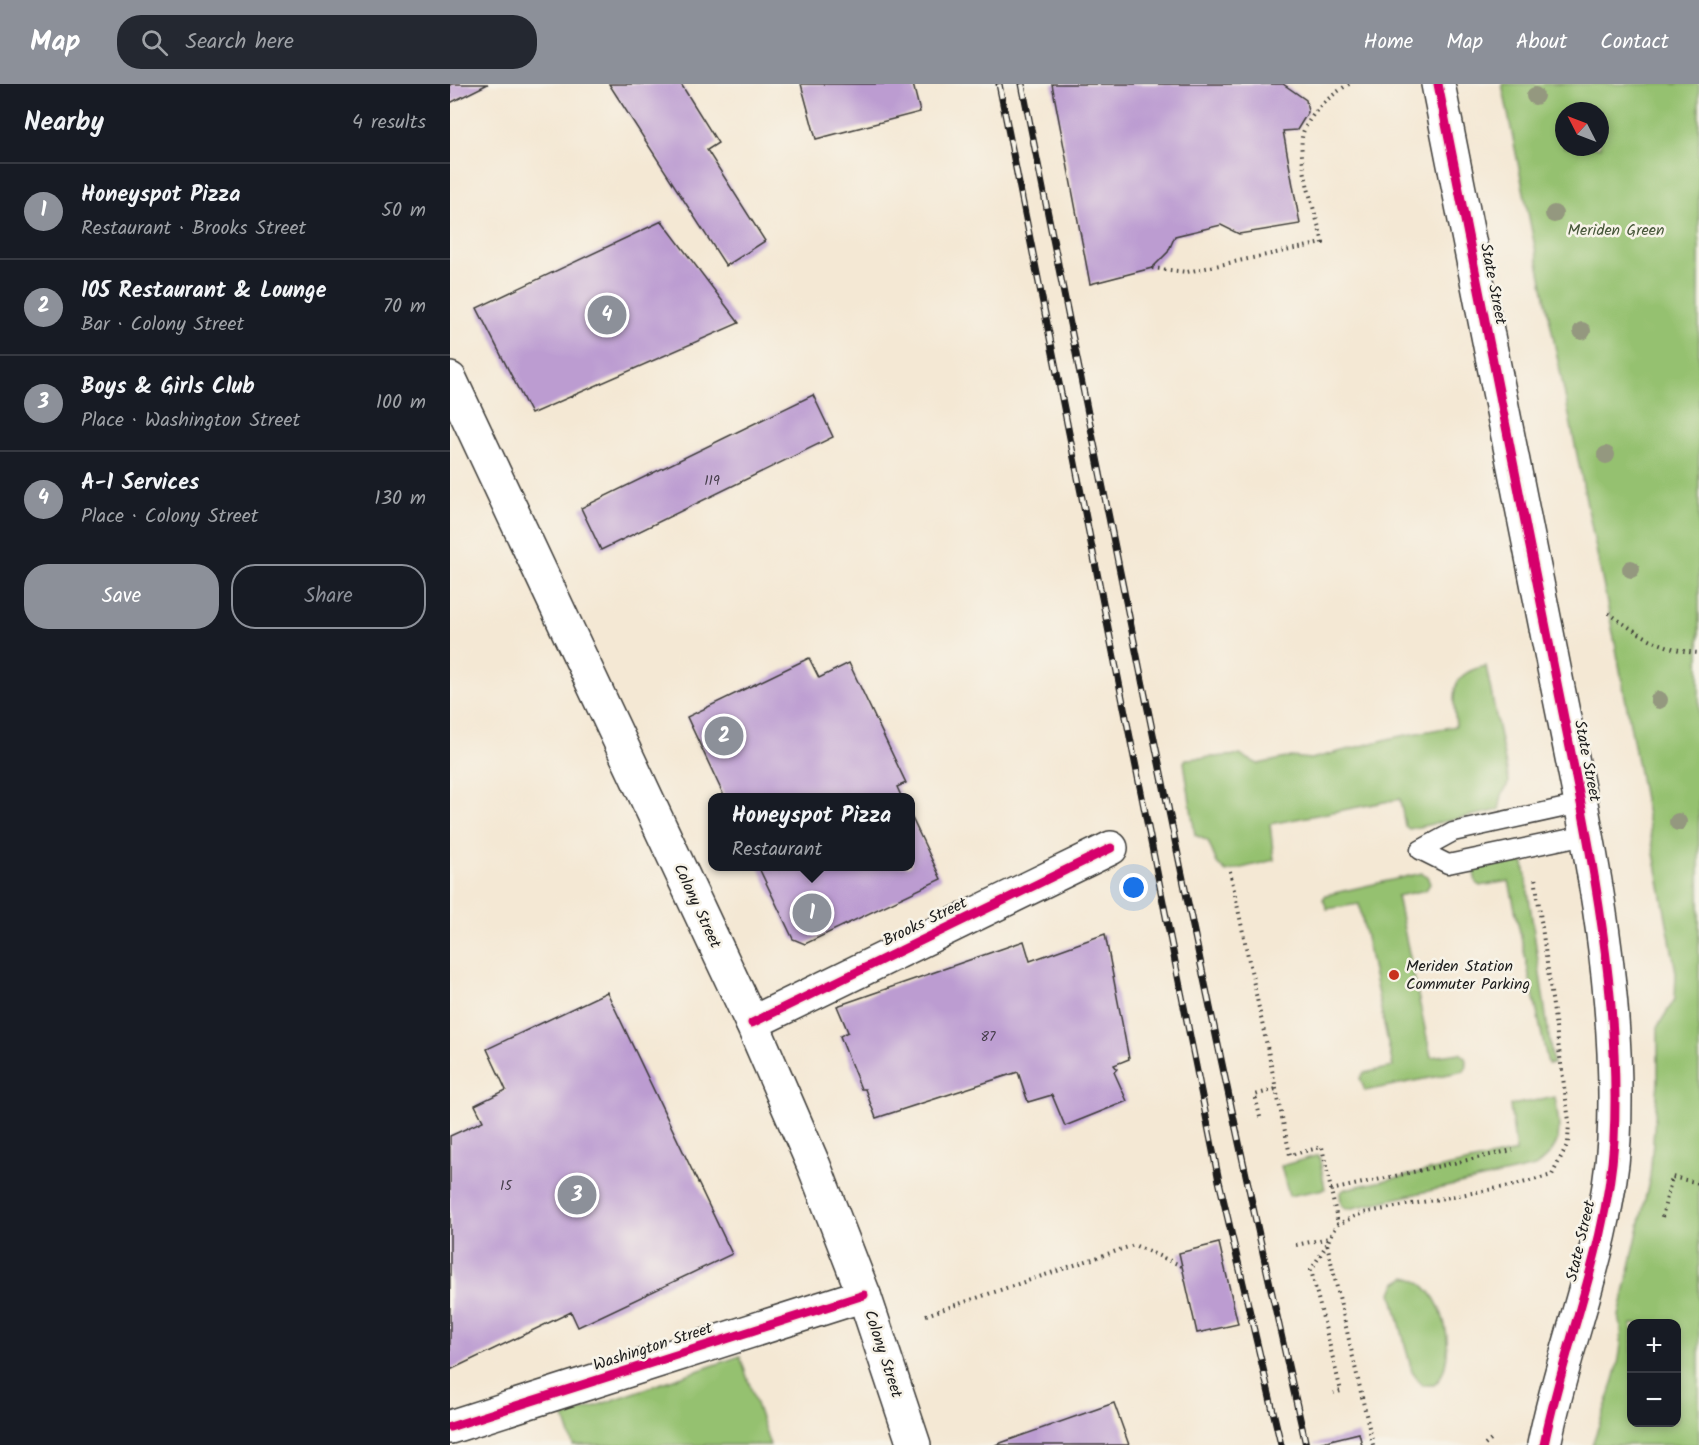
<!DOCTYPE html>
<html lang="en">
<head>
<meta charset="utf-8">
<style>
  body { margin:0; font-family:Kalam,sans-serif; background:#242831; color:#f1f3f6 }
  .controls { position:absolute; right:18px; bottom:18px; display:grid; overflow:hidden; border-radius:12px; box-shadow:0 3px 9px #0003 }
  .controls button { width:54px; height:54px; display:grid; place-items:center; padding:0; border:0; border-bottom:2px solid #363941; background:#171b24; color:#f1f3f6; font:30px sans-serif }
  .compass { position:absolute; left:1105px; top:18px; width:54px; height:54px; border-radius:50%; background:#171b24; box-shadow:0 3px 9px #0003; rotate:312deg }
  .you { position:absolute; left:684px; top:804px; width:21px; height:21px; margin:-15px; border:4px solid #fff; border-radius:50%; background:#1a73e8; box-shadow:0 0 0 9px #1a73e833 }
  .badge { display:grid; place-items:center; width:39px; height:39px; border-radius:50%; background:#8c9099; color:#fff; font-size:20px; font-weight:700 }
  .pin { position:absolute; translate:-50% -50%; border:3px solid #fff; box-shadow:0 2px 6px #0006 }
  .popup { position:absolute; left:258px; top:709px; width:207px; height:78px; box-sizing:border-box; display:grid; place-content:center; border-radius:12px; background:#171b24; filter:drop-shadow(0 2px 4px #0005); font-size:20px; white-space:nowrap; color:#9ea1a6 }
  .popup b { font-size:22px; color:#f1f3f6 }
  .popup::after { content:''; position:absolute; left:50%; top:100%; margin-left:-12px; border:12px solid transparent; border-top-color:#171b24 }
  .list { margin:0; padding:0; list-style:none }
  h2 { display:flex; justify-content:space-between; align-items:center; height:78px; margin:0; padding:0 24px; font-size:26px }
  h2 small { font-size:20px; font-weight:400; color:#9ea1a6 }
  .list li { display:grid; grid-template-columns:39px 1fr auto; gap:18px; align-items:center; box-sizing:border-box; height:96px; padding:0 24px; border-top:2px solid #363941 }
  .list b { display:block; font-size:22px; white-space:nowrap }
  .list p { margin:0; font-size:20px; white-space:nowrap; color:#9ea1a6 }
  .list em { font-size:20px; font-style:normal; color:#9ea1a6 }
  .actions { display:flex; gap:12px; padding:18px 24px }
  .actions a { flex:1; padding:14px 0; border:2px solid #8c9099; border-radius:24px; text-align:center; font-size:21px; color:#8c9099 }
  .actions .main { background:#8c9099; color:#fff }
  .icon { flex:none; width:33px; height:33px; fill:none; stroke:currentColor; stroke-width:2; stroke-linecap:round; stroke-linejoin:round }
  .map { position:relative; flex:none; width:1249px; height:1361px; overflow:hidden }
  header { display:flex; align-items:center; gap:36px; box-sizing:border-box; height:84px; padding:0 30px; background:#8c9099; color:#fff }
  header strong { font-size:28px }
  nav { display:flex; gap:33px; margin-inline-start:auto; font-size:21px }
  .search { width:420px; height:54px; background:#242831; display:flex; align-items:center; gap:15px; box-sizing:border-box; padding:0 21px; border-radius:24px; color:#9ea1a6; font-size:22px }
  main { display:flex }
  aside { flex:1; background:#171b24 }
  .map>svg:first-child { display:block }
  .green { fill:#95c16f; stroke:#586e46; stroke-width:1.5; fill-rule:evenodd }
  .building { fill:#bc9cd1 }
  .lines { fill:none; stroke-linecap:round; stroke-linejoin:round }
  .service-casing { stroke:#3c3b38; stroke-width:21 }
  .minor-casing { stroke:#3c3b38; stroke-width:36 }
  .tertiary-casing { stroke:#3c3b38; stroke-width:36 }
  .secondary-casing { stroke:#3c3b38; stroke-width:36 }
  .path { stroke:#3c3b38; stroke-width:4; stroke-dasharray:1.5 4.5; stroke-linecap:butt }
  .service { stroke:#fff; stroke-width:18 }
  .minor { stroke:#fff; stroke-width:33 }
  .tertiary { stroke:#fff; stroke-width:33 }
  .secondary { stroke:#fff; stroke-width:33 }
  .rail-casing { stroke:#1c1c1c; stroke-width:7 }
  .rail { stroke:#f7f3e8; stroke-width:4.5; stroke-dasharray:14; stroke-linecap:butt }
  .cycleway-casing { stroke:#f7f3e8; stroke-width:13 }
  .cycleway { stroke:#d6006c; stroke-width:9 }
  .tree { fill:#94987f }
  .poi-dot { fill:#c8321e; stroke:#f7f3e8; stroke-width:2 }
  .labels { text-anchor:middle; dominant-baseline:central; stroke-width:5; stroke-linejoin:round; paint-order:stroke }
  .number-label { font-size:14px; fill:#443c49 }
  .park-label { font-size:16px; fill:#465639; stroke:#f7f3e8 }
  .street-label { font-size:16px; fill:#1c1c1c; stroke:#f7f3e8 }
  .poi-label { font-size:16px; fill:#1c1c1c; stroke:#f7f3e8; text-anchor:start }
</style>
</head>
<body>
<header>
<strong>Map</strong>
<div class="search"><svg class="icon" aria-label="search" viewBox="0 0 24 24"><circle cx="10" cy="10" r="6"/><path d="M15 15l6 6"/></svg>Search here</div>
<nav><a>Home</a><a>Map</a><a>About</a><a>Contact</a></nav>
</header>
<main>
<aside>
<h2>Nearby<small>4 results</small></h2>
<ul class="list">
<li><span class="badge">1</span><div><b>Honeyspot Pizza</b><p>Restaurant · Brooks Street</p></div><em>50 m</em></li>
<li><span class="badge">2</span><div><b>105 Restaurant &amp; Lounge</b><p>Bar · Colony Street</p></div><em>70 m</em></li>
<li><span class="badge">3</span><div><b>Boys &amp; Girls Club</b><p>Place · Washington Street</p></div><em>100 m</em></li>
<li><span class="badge">4</span><div><b>A-1 Services</b><p>Place · Colony Street</p></div><em>130 m</em></li>
</ul>
<div class="actions"><a class="main">Save</a><a>Share</a></div>
</aside>
<div class="map">
<svg width="1249" height="1361" viewBox="0 0 1249 1361">
  <rect width="100%" height="100%" fill="#f7f3e8"/>
  <filter id="ink" filterUnits="userSpaceOnUse"><feTurbulence type="fractalNoise" baseFrequency=".0167" numOctaves="2"/><feDisplacementMap in="SourceGraphic" scale="12" xChannelSelector="R" yChannelSelector="G"/><feConvolveMatrix kernelMatrix="1 2 1 2 8 2 1 2 1" color-interpolation-filters="sRGB"/></filter>
  <filter id="wash" filterUnits="userSpaceOnUse"><feTurbulence type="fractalNoise" baseFrequency=".008" numOctaves="4" result="noise"/><feDisplacementMap in="SourceGraphic" scale="24" xChannelSelector="R" yChannelSelector="G"/><feGaussianBlur stdDeviation="1.35" result="paint"/><feColorMatrix in="noise" values="0 0 0 0 0 0 0 0 0 0 0 0 0 0 0 0 0 1.4 0 .05"/><feComposite in="paint" operator="in"/></filter>
  <g filter="url(#wash)">
    <rect width="100%" height="100%" fill="#f4e8d4"/>
    <path class="green" d="M1052,0H1249V1361H1142C1154,1324 1179,1270 1169,1232L1200,1093L1208,998V942L1225,915L1226,888L1165,559ZM1114,27H1150V63H1114ZM1182,1240H1226V1338H1182Z
      M1036,582L1059,698L1052,711L1049,726L959,745L955,742L950,715L820,740L824,776L776,788L767,779L758,757L745,751L734,678L736,675L790,671L808,680L841,673L861,675L946,653L1006,642C1003,611 998,589 1036,582Z
      M1064,778L1074,779L1103,980H1098L1059,797L1030,802L1026,799L1024,788L1027,785Z
      M972,789L977,792L980,800L976,806L947,812L981,973L1010,969L1015,973L1017,982L1014,987L915,1007L910,994L914,989L943,983L909,820L877,825L873,815L876,811Z
      M1105,1013C1110,1047 1115,1061 1085,1083L903,1124L896,1125L891,1120L890,1109L895,1105L1066,1068L1060,1021Z
      M869,1071L875,1105L839,1112L831,1082Z
      M956,1193C995,1199 1011,1277 984,1301H972L962,1288L942,1209L946,1199Z
      M290,1272L320,1361H123L114,1333Z"/>
    <g id="blocks">
      <path class="building" d="M0,0H38L0,19Z
        M159,0H231L268,59L257,66L315,157L276,182Z
        M351,0H463L470,28L366,55Z
        M602,0H833L856,16L858,28L847,46L833,47L850,140L789,150L771,141L725,152L718,168L702,184L640,200Z
        M212,137L289,239L81,330L27,224Z
        M363,311L383,353L151,466L131,424Z
        M359,574L369,594L399,579L456,699L447,703L452,714H275L237,633Z
        M461,732L491,795L355,860L343,855L308,782H461Z
        M655,850L679,975L664,981L667,985L664,988L677,1017L615,1042L602,1011L578,1018L568,988L426,1034L415,1005H411L390,952L398,948L387,922L574,857L580,877Z
        M157,908L282,1170L128,1243L121,1228L0,1286V1052L33,1037L25,1021L56,1006L37,965Z
        M769,1159L788,1240L747,1249L729,1169Z
        M664,1319L679,1361H545Z
        M909,1349L912,1361H864V1360Z"/>
    </g>
  </g>
  <g filter="url(#ink)">
    <use href="#blocks" fill-opacity="0" stroke="#3c3b38" stroke-width="1.5"/>
    <g class="lines">
      <defs>
        <path id="service" d="M970,766L998,780L1136,751
          M970,766L1003,748L1130,720"/>
        <path id="minor" d="M302,939L661,764
          M0,1343L414,1211"/>
        <path id="tertiary" d="M988,0C1026,191 1064,383 1102,574C1133,732 1172,894 1164,1056C1158,1161 1114,1259 1094,1361"/>
        <path id="secondary" d="M0,295L302,939L364,1082L414,1211L464,1361"/>
      </defs>
      <use href="#service" class="service-casing"/>
      <use href="#minor" class="minor-casing"/>
      <use href="#tertiary" class="tertiary-casing"/>
      <use href="#secondary" class="secondary-casing"/>
      <path class="path" d="M702,184L737,188L873,159C867,133 844,70 854,46C863,26 881,11 899,0
        M1159,529C1185,549 1216,567 1249,569
        M780,787L840,1071L872,1063L888,1140
        M810,1033L805,1011L826,1005
        M881,1106L1063,1066
        M1212,1133L1222,1093L1249,1099
        M877,1160L861,1186L891,1307L884,1309
        M846,1161L879,1154
        M476,1231L684,1161L732,1182
        M923,1361L877,1160L882,1148L888,1140L913,1129L1065,1101L1102,1091L1118,1059L1119,1037L1085,793
        M1035,1361L1041,1356"/>
      <use href="#service" class="service"/>
      <use href="#minor" class="minor"/>
      <use href="#tertiary" class="tertiary"/>
      <use href="#secondary" class="secondary"/>
      <defs>
        <path id="rail" d="M549,0L769,1097L831,1361
          M572,0C663,455 753,909 856,1361"/>
      </defs>
      <use href="#rail" class="rail-casing"/>
      <use href="#rail" class="rail"/>
      <defs>
        <path id="cycleway" d="M988,0C1026,191 1064,383 1102,574C1133,732 1172,894 1164,1056C1158,1161 1114,1259 1094,1361
          M302,939L661,764
          M0,1343L414,1211"/>
      </defs>
      <use href="#cycleway" class="cycleway-casing"/>
      <use href="#cycleway" class="cycleway"/>
    </g>
    <g class="tree">
      <circle cx="1085" cy="12" r="9"/>
      <circle cx="1104" cy="130" r="9"/>
      <circle cx="1132" cy="247" r="9"/>
      <circle cx="1156" cy="371" r="9"/>
      <circle cx="1181" cy="485" r="9"/>
      <circle cx="1209" cy="616" r="9"/>
      <circle cx="1228" cy="738" r="9"/>
    </g>
  </g>
  <circle class="poi-dot" cx="944" cy="891" r="6"/>
  <g class="labels">
    <g class="number-label">
      <text x="262" y="397">119</text>
      <text x="538" y="953">87</text>
      <text x="56" y="1102">15</text>
    </g>
    <g class="park-label">
      <text x="1166" y="146">Meriden Green</text>
    </g>
    <g class="street-label">
      <text transform="translate(1043 200) rotate(79)">State Street</text>
      <text transform="translate(1137 677) rotate(79)">State Street</text>
      <text transform="translate(247 822) rotate(65)">Colony Street</text>
      <text transform="translate(475 838) rotate(-26)">Brooks Street</text>
      <text transform="translate(1131 1157) rotate(-77)">State Street</text>
      <text transform="translate(203 1263) rotate(-18)">Washington Street</text>
      <text transform="translate(433 1270) rotate(72)">Colony Street</text>
    </g>
    <g class="poi-label">
      <text x="956" y="882">Meriden Station<tspan x="956" dy="18">Commuter Parking</tspan></text>
    </g>
  </g>
</svg>
<div class="controls">
<button>+</button>
<button>−</button>
</div>
<svg class="compass" viewBox="-18 -18 36 36"><path d="M0-13l5 13h-10z" fill="#e53935"/><path d="M0 13l5-13h-10z" fill="#9ea1a6"/></svg>
<div class="you"></div>
<div class="pin badge" style="left:362px;top:829px">1</div>
<div class="popup"><b>Honeyspot Pizza</b>Restaurant</div>
<div class="pin badge" style="left:274px;top:652px">2</div>
<div class="pin badge" style="left:127px;top:1111px">3</div>
<div class="pin badge" style="left:157px;top:231px">4</div>
</div>
</main>
</body>
</html>
